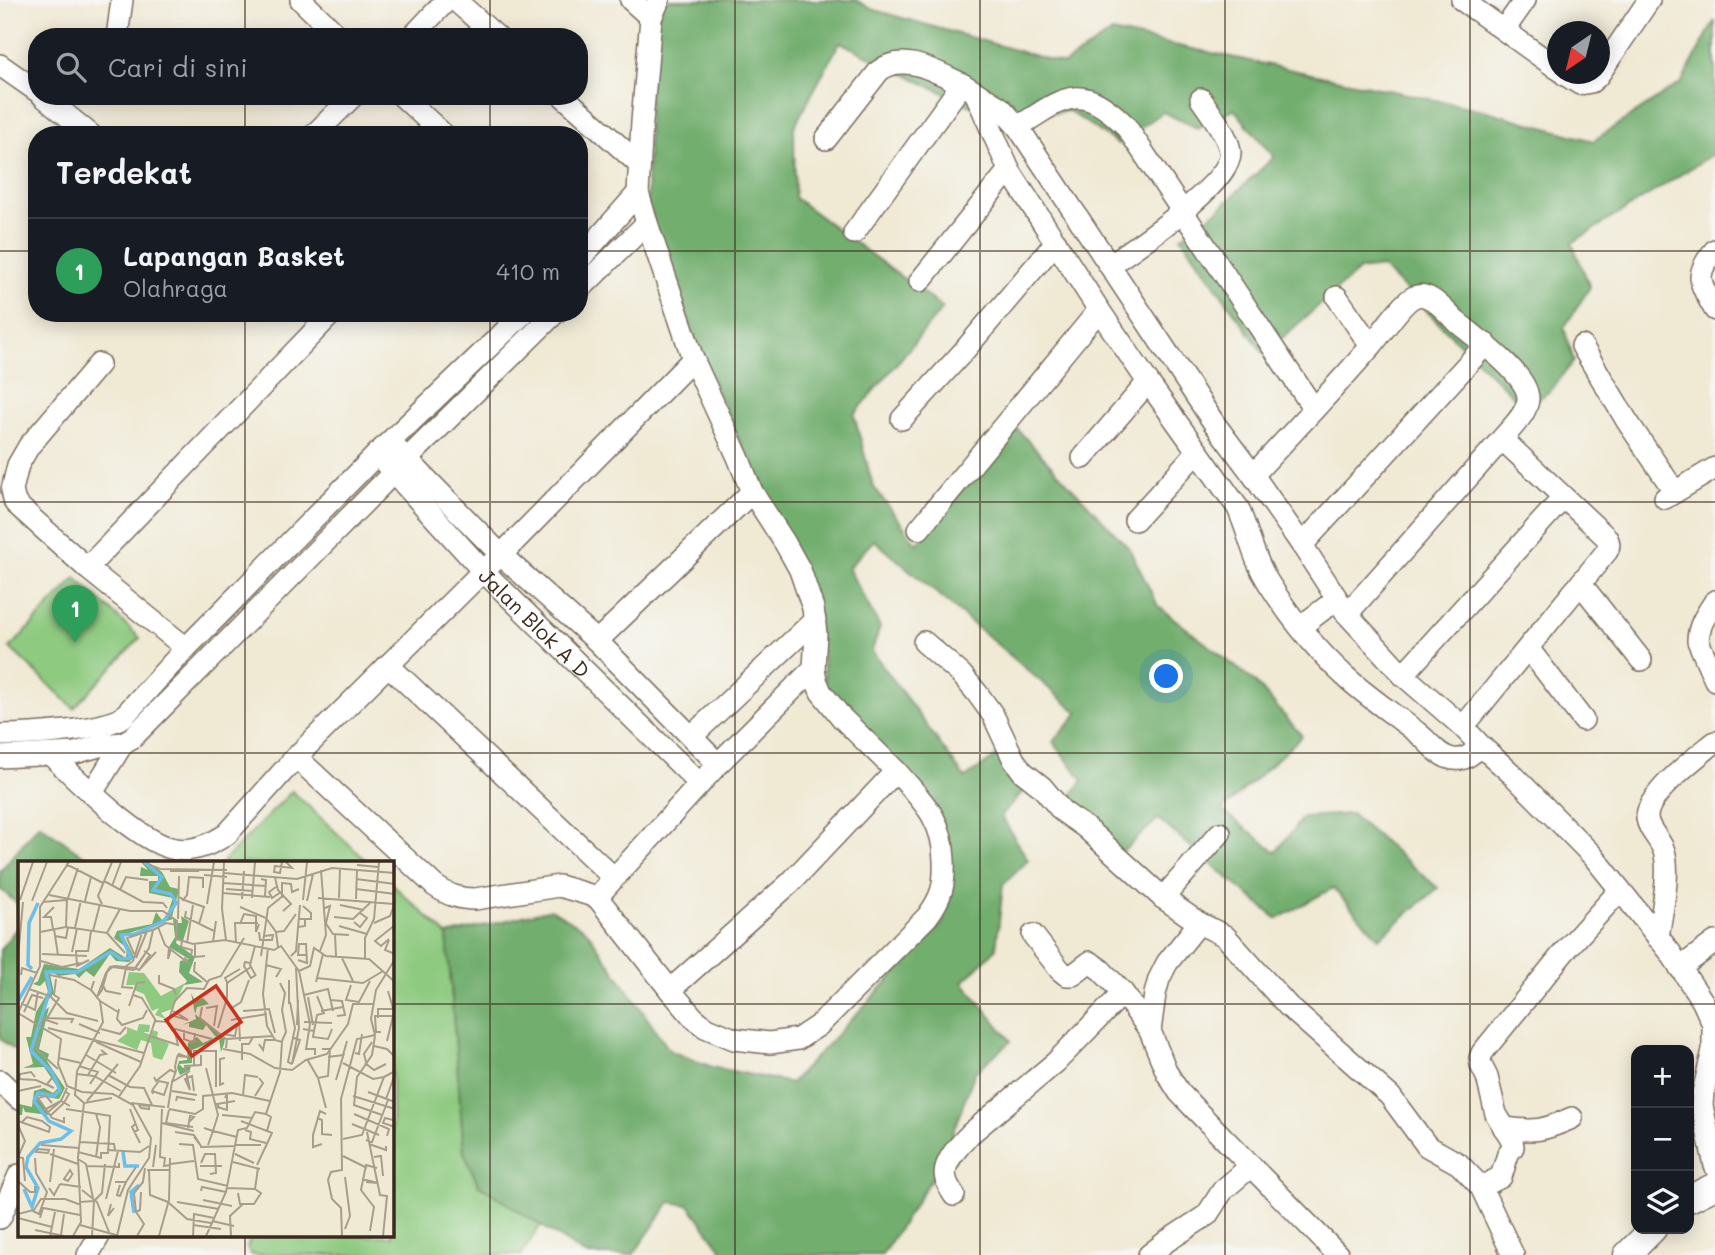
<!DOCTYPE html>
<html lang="id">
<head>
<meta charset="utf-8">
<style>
  body { margin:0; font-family:Mali,sans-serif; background:#20242c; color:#f1f3f6 }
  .controls { position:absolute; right:21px; bottom:21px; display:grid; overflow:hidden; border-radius:14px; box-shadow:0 4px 18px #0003 }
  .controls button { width:63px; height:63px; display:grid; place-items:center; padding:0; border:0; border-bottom:2px solid #363941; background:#171b24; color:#f1f3f6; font:35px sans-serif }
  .compass { position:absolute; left:1547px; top:21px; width:63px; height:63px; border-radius:50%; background:#171b24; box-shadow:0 4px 18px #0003; rotate:215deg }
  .you { position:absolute; left:1167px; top:677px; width:24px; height:24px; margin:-18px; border:5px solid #fff; border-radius:50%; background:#1a73e8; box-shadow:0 0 0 10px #1a73e833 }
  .badge { display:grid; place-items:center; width:46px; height:46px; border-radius:50%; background:#c8321e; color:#fff; font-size:23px; font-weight:700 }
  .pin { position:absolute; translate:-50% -58px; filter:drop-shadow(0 2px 4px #0008) }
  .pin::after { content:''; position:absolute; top:37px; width:24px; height:21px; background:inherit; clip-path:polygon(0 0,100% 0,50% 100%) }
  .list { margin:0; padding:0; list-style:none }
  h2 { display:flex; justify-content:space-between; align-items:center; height:91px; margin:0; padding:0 28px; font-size:30px }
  h2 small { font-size:23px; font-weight:400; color:#9ea1a6 }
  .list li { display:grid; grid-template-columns:46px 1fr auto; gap:21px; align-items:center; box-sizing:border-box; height:105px; padding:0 28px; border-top:2px solid #363941 }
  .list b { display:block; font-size:26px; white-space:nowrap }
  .list p { margin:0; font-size:23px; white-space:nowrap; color:#9ea1a6 }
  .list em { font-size:23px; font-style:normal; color:#9ea1a6 }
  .icon { flex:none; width:38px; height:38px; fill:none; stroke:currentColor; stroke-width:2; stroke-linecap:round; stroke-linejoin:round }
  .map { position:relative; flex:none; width:1715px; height:1255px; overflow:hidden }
  .search { position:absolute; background:#171b24; box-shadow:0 4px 18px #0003; left:28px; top:28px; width:560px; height:77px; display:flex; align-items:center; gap:18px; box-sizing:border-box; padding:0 24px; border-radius:28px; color:#9ea1a6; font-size:26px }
  .panel { position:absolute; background:#171b24; box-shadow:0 4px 18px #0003; left:28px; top:126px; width:560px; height:196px; border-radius:28px }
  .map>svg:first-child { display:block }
  .green { fill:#8eca80; stroke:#647a4f; stroke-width:2 }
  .forest { fill:#72ae6e; stroke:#566c46; stroke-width:2 }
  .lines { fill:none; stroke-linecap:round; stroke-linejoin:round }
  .minor-casing { stroke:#7a6d5e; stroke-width:24 }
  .tertiary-casing { stroke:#7a6d5e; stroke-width:29 }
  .minor { stroke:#fff; stroke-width:21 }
  .tertiary { stroke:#fff; stroke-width:26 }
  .grid { fill:none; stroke:#3b2a1e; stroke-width:2; stroke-opacity:0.55 }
  .labels { text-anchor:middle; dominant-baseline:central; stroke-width:5; stroke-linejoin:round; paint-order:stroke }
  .street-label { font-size:21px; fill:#3b2a1e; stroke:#f6f6f2 }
  .inset-river { fill:none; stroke:#6dbee8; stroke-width:3.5 }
  .inset-road { fill:none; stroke:#a89d8b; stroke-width:2 }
  .view { fill:#c8321e; fill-opacity:0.15; stroke:#c8321e; stroke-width:3.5 }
  .inset-edge { fill:none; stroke:#3b2a1e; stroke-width:3.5 }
</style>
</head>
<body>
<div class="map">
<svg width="1715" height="1255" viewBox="0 0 1715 1255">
  <rect width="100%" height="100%" fill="#f6f6f2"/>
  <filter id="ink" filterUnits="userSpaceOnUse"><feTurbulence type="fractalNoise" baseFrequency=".0143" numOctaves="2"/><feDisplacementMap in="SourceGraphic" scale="14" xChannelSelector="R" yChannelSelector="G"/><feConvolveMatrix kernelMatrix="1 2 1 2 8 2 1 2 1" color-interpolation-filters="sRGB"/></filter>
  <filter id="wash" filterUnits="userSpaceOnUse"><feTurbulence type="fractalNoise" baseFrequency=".00686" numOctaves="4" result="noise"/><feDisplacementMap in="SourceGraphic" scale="28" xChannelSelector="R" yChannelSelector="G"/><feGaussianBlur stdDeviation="1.57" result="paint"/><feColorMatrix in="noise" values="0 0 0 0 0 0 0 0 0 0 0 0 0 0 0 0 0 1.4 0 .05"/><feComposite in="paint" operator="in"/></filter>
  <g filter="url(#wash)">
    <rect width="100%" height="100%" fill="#f0e9d4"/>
    <path class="green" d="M76,578L140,638L74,708L10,648Z
      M292,791L369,863H222Z
      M392,884L447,935L464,1152L478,1184L541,1225L521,1255H252L247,1247L252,1236H392Z"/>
    <path class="forest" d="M664,0H856L871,9L1064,64L1112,32L1483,110L1593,141L1682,82L1715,20V153L1572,243L1590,287L1564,328L1574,361L1550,391L1525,408L1382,267L1359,270L1264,354L1181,237L1218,210L1274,157L1234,109L1197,128L1163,112L1118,144L1069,111L997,119L840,42L794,127L795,198L943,308L854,415L873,486L917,544L1015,427L1129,548L1158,606L1255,682L1302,736L1222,810L1276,852L1303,817L1351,814L1438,888L1379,938L1333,888L1277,919L1158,819L1121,853L1065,803L1083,780L1053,742L1078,713L874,540L848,568L880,627L872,651L965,778L998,755L1026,788L1001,816L1028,860L1003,885L996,949L963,982L1011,1041L975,1072L942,1162L882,1255H726L689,1205L670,1202L633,1255H586L478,1184L464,1152L447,935L551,909L587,931L670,1051L712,1067L791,1083L943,923L948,863L941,819L825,687L823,656L759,485L702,357L647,208L650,38Z
      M39,824L94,863H19V905L0,889V871Z
      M19,925V1053L0,1039V950Z"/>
  </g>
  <g filter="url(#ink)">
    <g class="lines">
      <defs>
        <g id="minor">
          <path d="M301,0L339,37"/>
          <path d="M455,0L497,37"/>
          <path d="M631,0L651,18"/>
          <path d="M659,0L651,18L642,122L638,193L647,223L693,359L738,457L752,492L785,543L800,570L813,608L816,634L814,668L816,680L821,692L842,718L896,771L790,883L670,990"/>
          <path d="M1462,0L1558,69"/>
          <path d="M1504,30L1525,0"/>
          <path d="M117,37L122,0"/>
          <path d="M412,37L447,0"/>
          <path d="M0,65L37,91"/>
          <path d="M1564,74L1580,84L1591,82L1597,77L1649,0"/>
          <path d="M962,84L1001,108L1018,127L1214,423L1253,475L1302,545L1347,614L1403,675L1463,727L1481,746L1513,775L1593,856L1670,952L1703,1002L1713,1024V1050L1703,1093L1702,1106L1715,1166"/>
          <path d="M975,92L1009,170L1099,310L1148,382L1238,508C1249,533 1253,558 1268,582C1290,617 1316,650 1347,678C1369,698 1395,715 1419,734C1430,743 1439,757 1453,759C1465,761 1473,753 1481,746"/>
          <path d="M43,96L91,135"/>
          <path d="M402,96L444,135"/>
          <path d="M563,96L639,164"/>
          <path d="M1018,127C1064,97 1080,81 1125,125L1314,409"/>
          <path d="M314,135L353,96"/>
          <path d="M826,139L879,71C903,51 938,73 962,84L854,233"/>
          <path d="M1715,250C1693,276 1700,283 1715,310"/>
          <path d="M579,260L638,193"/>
          <path d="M1110,265C1135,247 1234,182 1230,151C1228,135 1210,113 1201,99"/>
          <path d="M920,281L1009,170"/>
          <path d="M579,290L647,223"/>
          <path d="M1337,297L1371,346"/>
          <path d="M1582,346L1627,421L1675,492"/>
          <path d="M99,364L29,446L18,465L12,490L15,503L87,568L186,648"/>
          <path d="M902,419L963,352L1056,242"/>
          <path d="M399,451L501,555L597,641L718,764"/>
          <path d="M1083,458L1148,382"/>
          <path id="s1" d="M385,463L483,571L700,784"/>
          <path d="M1253,475C1293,432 1334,389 1372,345C1382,333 1402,302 1414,297C1430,289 1447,314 1457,322C1475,337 1529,375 1528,399C1527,414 1511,428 1502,439L1606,537C1609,541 1610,546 1607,551L1463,727"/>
          <path d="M1665,498L1715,468"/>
          <path d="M1135,520L1197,452"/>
          <path d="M919,529L1099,310"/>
          <path d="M1302,545L1486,344"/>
          <path d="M87,568L332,313"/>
          <path d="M1581,584L1641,660"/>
          <path d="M1715,601C1707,614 1698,625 1698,641L1715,680"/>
          <path d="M1347,614L1502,439"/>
          <path d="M1300,627L1337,599"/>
          <path d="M597,641L752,492"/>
          <path d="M924,642L961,674L977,693L993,715L1014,760L1023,772L1042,787L1062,811L1086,828L1163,898L1199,923"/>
          <path d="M1528,648L1583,720"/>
          <path d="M388,665L614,878"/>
          <path d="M814,668L718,764L597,897L670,990L693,1017L705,1027L734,1039L770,1043L798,1039L819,1025L927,917C942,897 945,885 944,860C943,818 922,801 896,771"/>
          <path d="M1403,675L1563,498"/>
          <path d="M0,735C28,735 101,731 123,717L186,648L377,454L524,313"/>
          <path d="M692,736L815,620"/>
          <path d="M51,755C78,780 141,845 176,849C194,852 212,844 227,834L296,757"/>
          <path d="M0,757L75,753L103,745L123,743L133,737L394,472L555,313"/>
          <path d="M92,793L123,743"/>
          <path d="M597,897L559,886L475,899C459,899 448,895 435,886L296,757L483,571L501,555L693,359"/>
          <path d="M1163,898L1220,833"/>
          <path d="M1033,935L1060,970L1066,975H1073L1090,962L1101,970L1123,993"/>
          <path d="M1658,938C1661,915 1671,873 1664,851C1661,840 1648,830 1647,818C1646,794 1698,756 1715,742"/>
          <path d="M1680,968L1715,942"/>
          <path d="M0,1081L19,1099"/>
          <path d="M1504,1128C1535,1132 1543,1131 1572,1118"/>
          <path d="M1481,1187L1501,1177L1508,1154L1513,1147L1512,1140L1496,1114L1487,1077L1481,1065L1480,1058L1482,1053L1564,952L1620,890"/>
          <path d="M954,1195C951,1190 947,1185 946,1179C941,1163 960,1145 970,1134L1056,1062L1123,993L1150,1031"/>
          <path d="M0,1218L19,1175"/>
          <path d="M88,1255L99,1236"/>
          <path d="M1149,1255L1167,1241L1207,1215L1223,1190L1251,1166"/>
          <path d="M1338,1255L1195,1109L1179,1092L1167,1073L1150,1031L1155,994L1159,979L1167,963L1199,923L1225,936L1288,1006L1390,1096L1427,1146L1459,1164L1481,1187L1513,1255"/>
        </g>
        <path id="tertiary" d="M1689,1199L1715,1186
          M1627,1255L1653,1229"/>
      </defs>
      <use href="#minor" class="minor-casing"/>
      <use href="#tertiary" class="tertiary-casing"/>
      <use href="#minor" class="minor"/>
      <use href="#tertiary" class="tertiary"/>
    </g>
  </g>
  <path class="grid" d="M245,0V37M490,0V37M735,0V1255M980,0V1255M1225,0V1255M1470,0V1255M245,96V135M490,96V135M0,251H37M579,251H1715M245,313V863M490,313V1255M0,502H1715M0,753H1715M0,1004H19M392,1004H1715M245,1236V1255"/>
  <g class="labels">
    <g class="street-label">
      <text stroke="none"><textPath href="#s1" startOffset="219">Jalan Blok A D</textPath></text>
    </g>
  </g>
  <g transform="translate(18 861)">
    <rect width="376" height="376" fill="#f0e9d4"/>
    <path d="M111,111L126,112L143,135L167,122L154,148L143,152L148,158L137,154L141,147L134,150L126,133L116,129L117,124H108ZM121,163L132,164L131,171H125L133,174L135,169L140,171L139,176L151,183L144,199L135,196L133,182L123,179L119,189L99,180L109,172V166L119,170Z" fill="#8eca80"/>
    <path d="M123,1H130L144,11L152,26L161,28L154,56L160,62H164L163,55L171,60L165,80L159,78L158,82L177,96L171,112L185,121L166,124L169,120L161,111L162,100L171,98L151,86L157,76L155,58L105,74L116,96L111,101L98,100L92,93L76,116L68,110L61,117L57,113L40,115L31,109L36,132L26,144L25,151L31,146L21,188L31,193L29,200L47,227L41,238L20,235L31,254L7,251L5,246L4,254H0L1,243L14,246L16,230L26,227L35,232L40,227L26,206L5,207L15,203L8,176H13L18,151L30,131L27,120L22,125L15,123L20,120L26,103L61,108L92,87L108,97L109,87L96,77L99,70L134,63L138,51L144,59L149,54L155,37L131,32V20H140V15H122L123,6L130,9ZM173,132L177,140L185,137L191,143L179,146L177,153L207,178L206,183L203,191L201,178L174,189V202L161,203L165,207L173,204L172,209L162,214L159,207L161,200L169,199L170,182L179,176L185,182L198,176L188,164L185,169L171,166V162L164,164L178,158Z" fill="#72ae6e"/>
    <path class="inset-river" d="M14,108L10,104L11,62L20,42M0,140L14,116M105,291L107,305H121M6,328L14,346L20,327L8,306L10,296L22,282L43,278L53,270L31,260L16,240L20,232L36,235L42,229L34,211L13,190L32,129L28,111H59L93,91L103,98L113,97L103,74L117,73L146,60L158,42L153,33L135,29L144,16L126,1M116,352L113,331L121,324"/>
    <path class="inset-road" d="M206,1L204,48L208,79M48,3L85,22M132,4L142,8L209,9M257,4L256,11L262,12L264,1M339,4L360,6M257,5L274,7L268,1M152,10H181M206,12L279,18L314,7L377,12M186,14L209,16M257,17L260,29L273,43L265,50M243,18L248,19L247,35M338,18L377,23M86,20L125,41L145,42L149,47M205,22L248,25M94,25L103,1M258,26L251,31L254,37L263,31M208,28L235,30M338,28L377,33M102,29L108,16L130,19M204,32L252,36M31,34L112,50H145L159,60L158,78L175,83L207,79L256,89L263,85L281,110L292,105L296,87L308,95L351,98L377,121M162,36L165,39L169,34L171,16L185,17V27M50,37L60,7M234,37L237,1M264,37V22L273,23L274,31L281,28M300,37L376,43M321,37L322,8M224,38L226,10M338,38L339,8M2,39L15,1M166,39L186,46L181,63M285,39L289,1M14,40L29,1M67,40L73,16M289,40L295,13M25,41L48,39M84,43L80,35L94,1M189,43L196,1M322,44L346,49M285,45L293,52V58H287M222,46L248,57L258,71L260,86M307,47L312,45L308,62M168,50L167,56L196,70M316,56L335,58L352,42M160,58L161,15M280,58H287V65L280,66M307,61L315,73L331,74M336,61L342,66L349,57L342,52M356,62L372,55L377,42M222,63L226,53L238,55V71L241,63M321,65L349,73M48,66L49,37M140,66L147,84L169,101L167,96M57,67L63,39M35,68L33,56H26L36,46M36,68L40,94M135,69L131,87L117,108L115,109L95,106L93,107L89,111L84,129L79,136L88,112L92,106L97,105L117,107L131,87L135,69L148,62L159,64M75,70L82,43M22,71L48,66L89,72L102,48M241,71L242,79H254L255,74L246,75M258,71L266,70L278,53M89,72L107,92M317,73L318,95M37,75L48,77L50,66M371,78L363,85L357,80L377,64M371,79L367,89L377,93M164,80L163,86L174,89L173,95M195,81L198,60M169,82L175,44M218,82L217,62H240M177,84V96L187,95M237,85L232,104L238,115M151,86L150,98L153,88M70,90H58L59,105L71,99M302,90L308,74L303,9M54,91L59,67M70,91L73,70M24,93L69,95M116,93L109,77L137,68M243,95L250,47L266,34M273,95L278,90L282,44M0,97L5,41M118,97L129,70M324,97L335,120M347,97V77L356,58L361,1M280,99L289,102L288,83H281L280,94H288M23,100L44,106L63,102M177,101L176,110L189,121M232,102L227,101L226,105L233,117L238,114M248,104L263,108L258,116M107,106L115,100L124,72M108,107L104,126L115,127M117,107L121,109L132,94L126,90M121,109L138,91M281,110L292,163L288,188H297V194M3,114L4,107L19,112M32,114L56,119L73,129L76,120M141,114V122L156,128L158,134M299,117L345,122L365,110M38,118L36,134L41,137L28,159L40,163M271,119V143M298,121L305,93M262,122L267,132L264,149L268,171L264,180M84,123L88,130L103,133M210,123L207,117L222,108M333,124L328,139L341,141L352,120M11,128L32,135L49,152L80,160M115,134L124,137L138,160M286,134L310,128L315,150M290,136L295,164M312,139L324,140L327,154L319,155M82,140L100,151M272,141L277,167L270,201L274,203M3,142L17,149L20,130M111,145L119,122L127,121M184,146L182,157L208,178M188,147L199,145L196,165M214,147L223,141L231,119M101,148L99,158L104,164L125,157L129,149M225,150L251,148L257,172M303,150L325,146M6,151L14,134L25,137M0,152L43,178L40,203L49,225L64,231L95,233L115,244L133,277L131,297L110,329L99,375M0,152L22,105V46L51,1M152,154L170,159L155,150M360,157V148H377M213,159L249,153M221,159L222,180M286,161L314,162M23,163L26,157L55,158L53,162M61,163L82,172M279,164L280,139M30,167L126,192M200,167L209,137V122L233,106M83,168L102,173L108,166M157,168L194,178M285,168L296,170L299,154L306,152L299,135M166,169V178L171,180L176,181L177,172M296,170L295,176L310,178L314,168M363,171H358L357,155H375M204,173L217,175L219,165M22,175L18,188L40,208M132,175L160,184L156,167M357,175L354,194L339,216L336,244L364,254M369,180L376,151L370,130M78,181L123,201M241,183L245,189L247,179H257M356,185L369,188L377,196M208,187L209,178L255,175M205,188L232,193L257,207L274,209L288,199L309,193L330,163L335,143H355M304,188H312L310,215L300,217L308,247M337,192L341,193L344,173M68,194L98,212M310,196L325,194L329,180M41,197L63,202M289,198L300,217M224,199V183H231L235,176M348,201L346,193L354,181M325,202L355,218L366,216M347,202L356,209L368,203M274,203L281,167L278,107M274,203L282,179L276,177M176,204V190H198V226M61,205L80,211L72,223M188,207L200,254L195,270L219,276M59,213L76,215L103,230M70,214L82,194L88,193L83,189M90,214L112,226L126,227L134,244M136,216L138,220L152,209L157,211M0,218L18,219L36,227L29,223L34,217M1,219L2,213L13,211L17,216M318,219L326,192M154,221L158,210L157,206L159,196L160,194L161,193L169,196L160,195M206,222L202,224V198L207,197M172,229L167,205L183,204V194M172,229L167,218L174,215L176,230M0,230L23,225M134,230L146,234L150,222L141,220L135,228L134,230L135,233M154,230L179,234M350,231L377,241M225,235L227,214L240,216M237,235L245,222L241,217M335,235L377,248M100,237L122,205L137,160L150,161L157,140L169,127L186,128L191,119L203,115L226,77M368,238L377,213M69,240L100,203M158,240L159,236L177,239M34,242L28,235L20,237L34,257L46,261V256M66,242L57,234L59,210L85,161L82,140L73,129M113,242L147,246M121,244L131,245V248L123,247ZM199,246L209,249V233L207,237M201,246L199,243L217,240M150,247L154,221L172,210M48,248L93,255M112,248L120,269L116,271M144,248L142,296L147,297L146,305L152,304M151,248L177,253L185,248V235L214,232L252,240M26,249L43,240L49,227M151,249L148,262L175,266M29,252L43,240L52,245M336,253L371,268L369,275M204,254L235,257M32,255L46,242L51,233L48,231M299,257L304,259V273L314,274M375,259L367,257L365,262L377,266M0,260L31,271L32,266L24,260L9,256L4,261M223,260L249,270M118,262L114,266L122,282M144,262L176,270M334,263L361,274M0,264L7,280L0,296M170,267L172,255L176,256L171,261M186,267L195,270L190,284M227,269L233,271L232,278L248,282M157,271L176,274L183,285L176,276M349,271L362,334L369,335L365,375M325,278L344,274L366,216L377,210M348,279L354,281L370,239M62,281L96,283L97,289M161,283L175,284L180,318L210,325M304,283L295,286V274L302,250L308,253M351,283L368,289V285M23,284L61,287M218,284H243M182,286L218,285M20,288L31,289L30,292L18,291ZM89,289L122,291L131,285M60,291L83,297V292H90L92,255M32,293L60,303M217,293L236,302M325,295L349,307M0,296L5,297L7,320M78,296L82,266L78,253M356,296L363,295L365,315M60,298L68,303L75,337M215,301L242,308M183,302L187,293H197L198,312L192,313M152,303L176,300M239,304L254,272L249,270L253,256L248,253M69,305L101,306V302M182,305H204M135,306L138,284M129,309H151M131,310L132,334L150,341M54,314L50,320L46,318L52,309L55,314M327,316L332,355L327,368M344,318L360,322L348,321M0,320L12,331H17V325M32,321L36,288M97,321H108L118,306M42,323L63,326M102,324L99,334L102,335L108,321M31,327L36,334L42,323M209,327L237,328M64,329L79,341L91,371M183,330L184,326L208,331M220,332L222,343H236L243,332L237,328L240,307M88,338L100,290M185,339L214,345M62,341L76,340L84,332L87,303M150,341L169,358L193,362M159,341L201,348M93,343L90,355L96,347M15,350L21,353L29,331L18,312L17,297M118,351L122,349L123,331M0,353L16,349L23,338H47L63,344M0,357L34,366M22,357L25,347L62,354M194,360L216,365M62,364L98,374M175,364L203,368M17,369L46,375M352,370L356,346L343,329L348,304L359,307M43,374L46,353M32,375L37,351M55,375L63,361L60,296L66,242L94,237M74,375L76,340M119,375L126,363L118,351L116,332L125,321L127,307M141,375L151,339L152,297M175,375L176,353L196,357M188,375L208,331L220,269L229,267L237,251L248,253L262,211L264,181L257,179L249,165L245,133L250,87M213,375L212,355L225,343M324,375L323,347L314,338L310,319L313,311L324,309L323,238L339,178L357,174L353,158L358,129L377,98"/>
    <path class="view" d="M198,125L223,161L174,195L148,159Z"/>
    <rect width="376" height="376" class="inset-edge"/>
  </g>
</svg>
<div class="controls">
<button>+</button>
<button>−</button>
<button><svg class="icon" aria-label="layers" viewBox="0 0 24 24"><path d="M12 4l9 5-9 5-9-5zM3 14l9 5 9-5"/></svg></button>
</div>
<svg class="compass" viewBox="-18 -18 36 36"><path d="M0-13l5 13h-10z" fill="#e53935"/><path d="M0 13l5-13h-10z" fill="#9ea1a6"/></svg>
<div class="you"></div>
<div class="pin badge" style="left:75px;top:643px;background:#2e9e5b">1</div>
<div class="search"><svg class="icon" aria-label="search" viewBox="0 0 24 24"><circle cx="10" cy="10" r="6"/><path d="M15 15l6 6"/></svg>Cari di sini</div>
<section class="panel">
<h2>Terdekat<small></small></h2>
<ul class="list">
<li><span class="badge" style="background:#2e9e5b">1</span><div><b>Lapangan Basket</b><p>Olahraga</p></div><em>410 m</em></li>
</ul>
</section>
</div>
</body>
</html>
